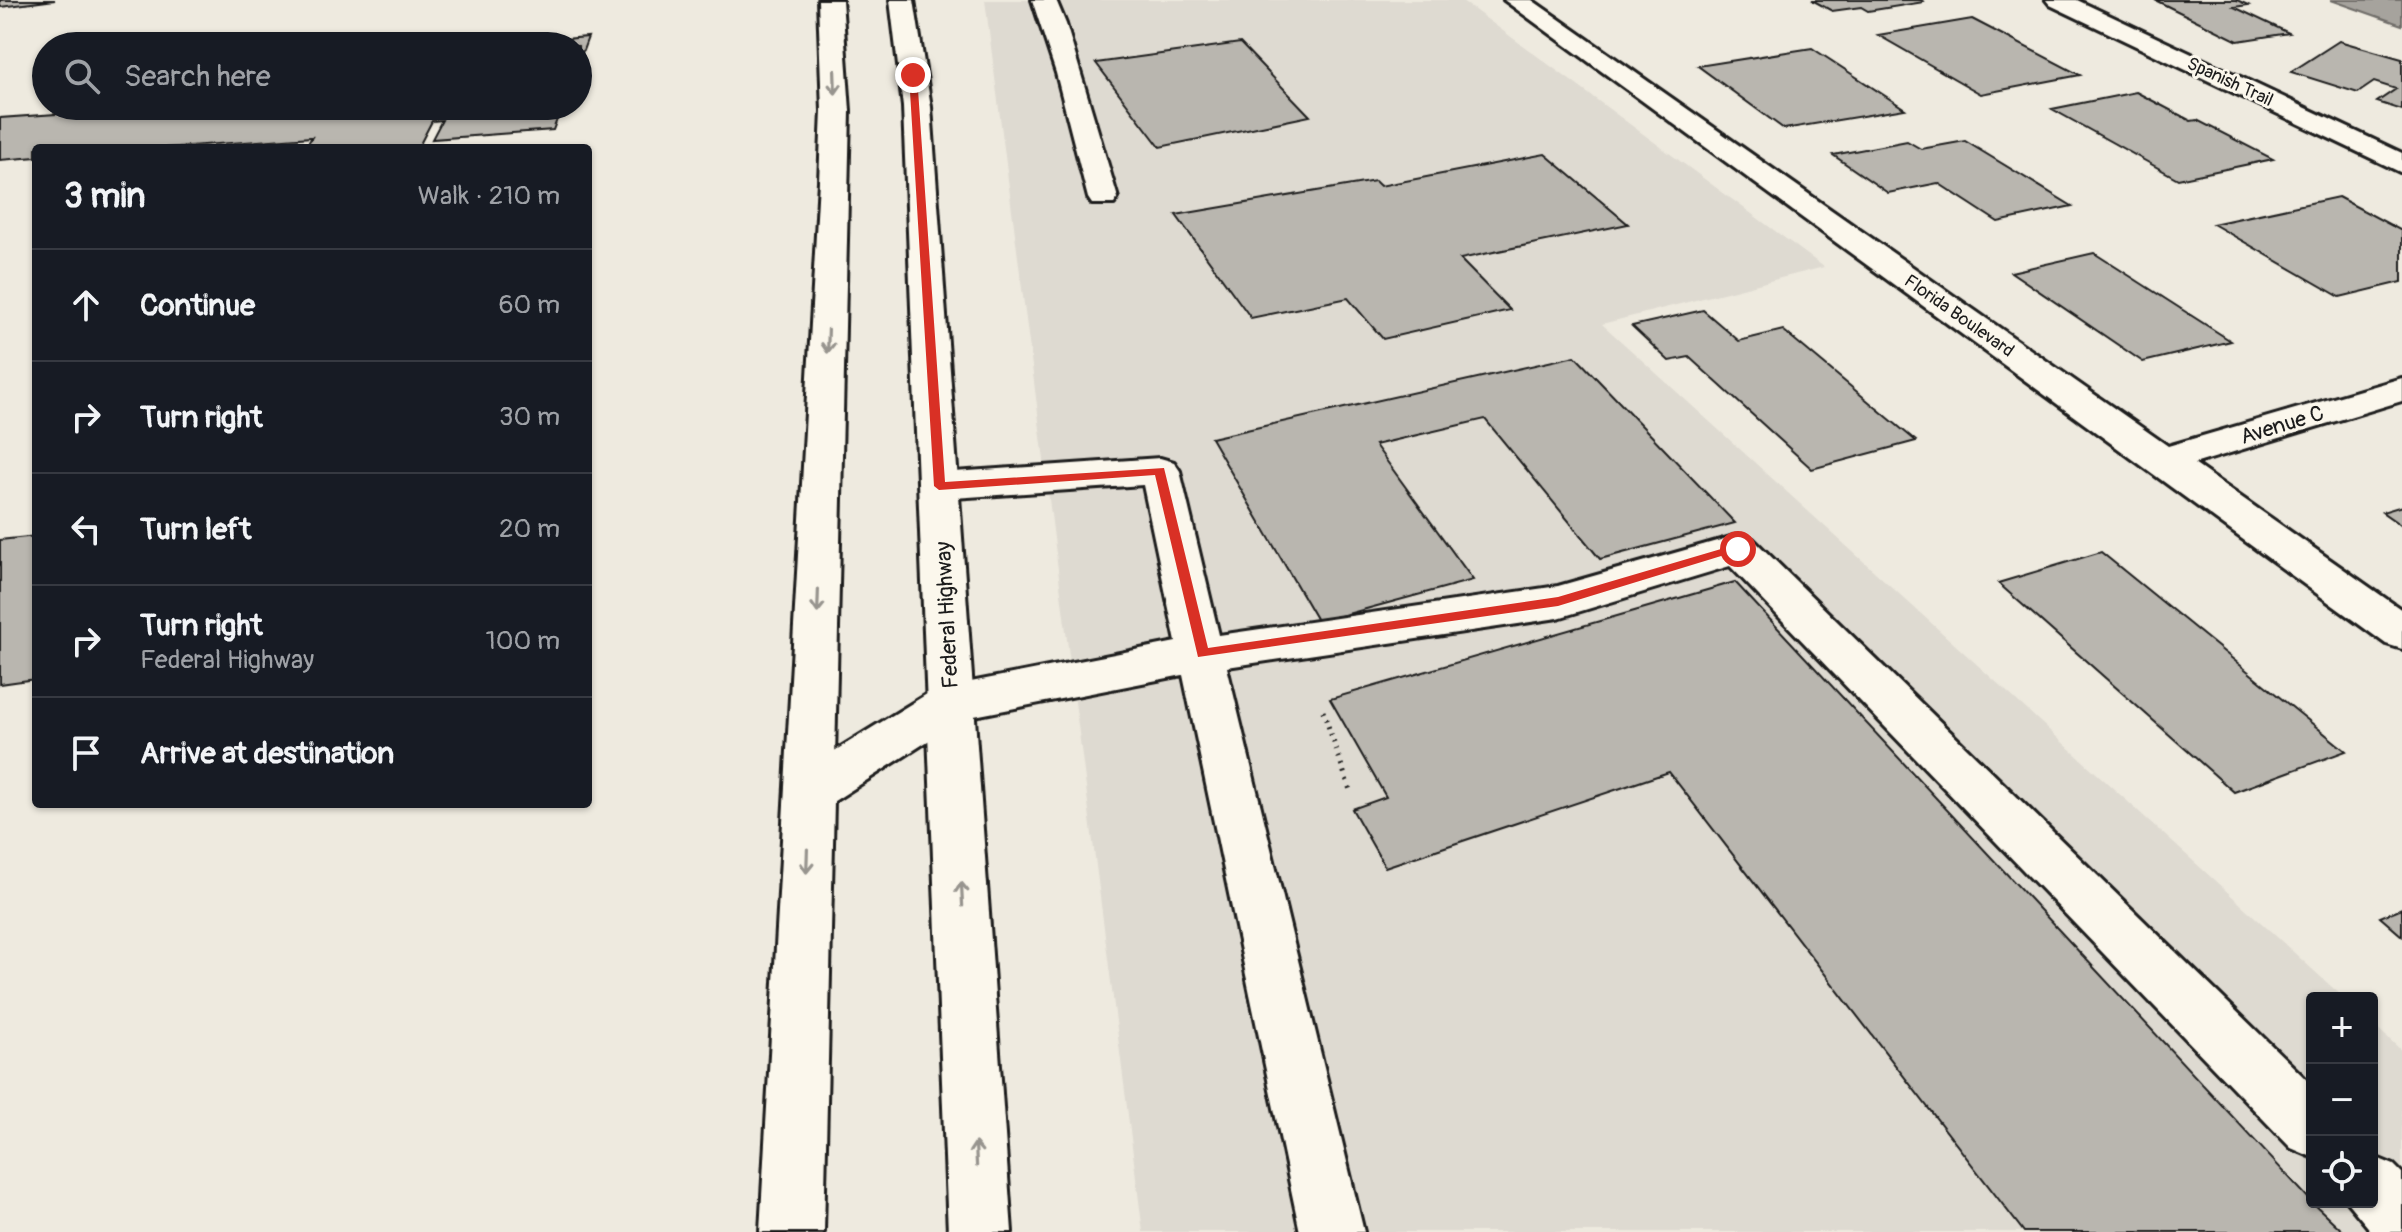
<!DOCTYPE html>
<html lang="en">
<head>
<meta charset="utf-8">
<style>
  body { margin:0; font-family:Pangolin,sans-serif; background:#20242c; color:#f1f3f6 }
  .controls { position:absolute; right:24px; bottom:24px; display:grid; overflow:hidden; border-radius:8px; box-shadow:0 2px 6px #0004 }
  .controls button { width:72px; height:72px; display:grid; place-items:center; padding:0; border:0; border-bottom:2px solid #363941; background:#171b24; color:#f1f3f6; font:40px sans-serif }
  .stop { position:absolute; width:24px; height:24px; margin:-18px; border:6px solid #d93025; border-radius:50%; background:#fff }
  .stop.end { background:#d93025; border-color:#fff; box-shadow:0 2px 8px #0008 }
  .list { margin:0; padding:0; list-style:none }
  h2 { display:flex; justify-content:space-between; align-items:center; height:104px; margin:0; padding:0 32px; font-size:34px }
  h2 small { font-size:26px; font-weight:400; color:#9ea1a6 }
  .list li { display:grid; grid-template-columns:52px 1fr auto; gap:24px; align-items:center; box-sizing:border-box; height:112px; padding:0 32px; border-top:2px solid #363941 }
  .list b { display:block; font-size:30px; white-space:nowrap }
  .list p { margin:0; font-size:26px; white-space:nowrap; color:#9ea1a6 }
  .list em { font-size:26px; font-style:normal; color:#9ea1a6 }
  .icon { flex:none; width:44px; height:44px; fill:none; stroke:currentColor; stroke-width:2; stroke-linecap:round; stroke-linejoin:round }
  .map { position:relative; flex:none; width:2402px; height:1232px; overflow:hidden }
  .search { position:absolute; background:#171b24; box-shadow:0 2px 6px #0004; left:32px; top:32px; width:560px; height:88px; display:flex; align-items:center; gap:20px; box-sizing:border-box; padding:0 28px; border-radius:44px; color:#9ea1a6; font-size:30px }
  .panel { position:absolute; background:#171b24; box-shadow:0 2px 6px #0004; left:32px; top:144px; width:560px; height:664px; border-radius:8px }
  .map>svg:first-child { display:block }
  .built { fill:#dedad1 }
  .water { fill:#a6a39d; stroke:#6f6d69; stroke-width:2 }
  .building { fill:#b9b6af; stroke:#1c1c1c; stroke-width:2 }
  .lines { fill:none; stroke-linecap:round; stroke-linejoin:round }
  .minor-casing { stroke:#1c1c1c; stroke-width:6 }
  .major-casing { stroke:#1c1c1c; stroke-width:6 }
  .path { stroke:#1c1c1c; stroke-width:5; stroke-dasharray:2 6; stroke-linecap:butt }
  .minor { fill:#fbf7ec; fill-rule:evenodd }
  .major { fill:#fbf7ec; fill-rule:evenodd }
  .oneway { stroke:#97948e }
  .route { fill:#d93025 }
  .labels { text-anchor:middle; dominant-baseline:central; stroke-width:6; stroke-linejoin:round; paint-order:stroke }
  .far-street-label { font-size:18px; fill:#1c1c1c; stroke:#fbf7ec }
  .street-label { font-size:22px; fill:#1c1c1c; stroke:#fbf7ec }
</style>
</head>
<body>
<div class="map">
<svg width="2402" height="1232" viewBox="0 0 2402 1232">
  <rect width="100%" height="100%" fill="#eeeadf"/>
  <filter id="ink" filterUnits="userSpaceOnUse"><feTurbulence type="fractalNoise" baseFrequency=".0125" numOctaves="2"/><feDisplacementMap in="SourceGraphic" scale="16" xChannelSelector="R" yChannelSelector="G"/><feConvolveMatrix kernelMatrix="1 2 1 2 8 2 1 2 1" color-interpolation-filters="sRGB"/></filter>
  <g filter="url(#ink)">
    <path class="built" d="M985,0H1461L1824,267L1602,324L2344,998H2312V1202H2372V1023L2402,1051V1232H1143Z"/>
    <path class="water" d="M2331,0H2402V25Z"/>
    <path class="building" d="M0,0H55L0,7Z
      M1812,0H1921L1924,2L1868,11L1861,7L1832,11Z
      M2155,0H2237L2248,5L2234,7L2289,33L2238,41Z
      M1972,19L2080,75L1981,94L1878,35Z
      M588,37L578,64V46H484Z
      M2339,41L2402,59V110L2377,102L2396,89L2374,82L2358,93L2291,72Z
      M1240,43L1310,116L1160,147L1096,63Z
      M1812,48L1905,109L1784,129L1698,66Z
      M2136,92L2191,121L2197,120L2273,159L2178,179L2052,109Z
      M169,106H562L553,130L432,139L442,120L432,121L418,148H305L312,137L163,148H36V157L0,160V118Z
      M1907,141L1921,149L1965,141L2072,206L1998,222L1938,183L1888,193L1833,155Z
      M1545,154L1628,224L1460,259L1510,310L1383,339L1348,298L1251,318L1176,215L1375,181L1380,186Z
      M2338,197L2402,231V282L2340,297L2213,224Z
      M2094,253L2231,341L2143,362L2011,272Z
      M1703,310L1739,341L1783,330L1916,441L1812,469L1689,357L1669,361L1632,326Z
      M1575,356L1735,523L1600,559L1485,419L1375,445L1473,580L1318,622L1211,438Z
      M2402,506V526L2382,512Z
      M36,536V679L0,684V540Z
      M2101,552L2346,751L2234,792L1998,583Z
      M1735,582L2312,1202L2344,1232H2024L1669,772L1385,867L1352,809L1386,797L1330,699Z
      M2402,908V936L2380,917Z"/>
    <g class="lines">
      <defs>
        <path id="minor" d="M1032,0H1056L1066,24L1118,198L1114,204H1092L1088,198L1056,73Z
          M1504,0H1532L2168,446L2402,378V401L2194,464L2402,610V649L2386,644Z
          M2046,0H2077L2402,153V173L2050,5Z
          M1160,458L1174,462L1180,471L1219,635L1558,586L1738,535L1753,539L2312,1085V1157L2291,1148L1730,566L1558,618L1227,667L1364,1232H1300L1183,675L964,718L828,805L810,811L792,805L785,791L792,777L935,689L1176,642L1143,485L939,499L925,495L919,486L925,477L939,473Z
          M2372,1156L2394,1165L2402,1173V1232H2372L2347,1202H2372Z"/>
        <path id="major" d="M818,0H842L850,111L824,1232H760L819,181L822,111Z
          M890,0H914L931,107L1012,1232H948L903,107Z"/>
      </defs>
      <use href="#minor" class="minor-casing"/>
      <use href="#major" class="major-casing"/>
      <path class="path" d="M1323,711L1350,790"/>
      <use href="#minor" class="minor"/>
      <use href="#major" class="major"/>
    </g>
    <defs><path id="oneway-shaft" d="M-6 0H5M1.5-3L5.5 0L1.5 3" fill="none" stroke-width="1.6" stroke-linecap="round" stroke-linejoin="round" transform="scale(2)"/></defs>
    <g class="oneway">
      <use href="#oneway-shaft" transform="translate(835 82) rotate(88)"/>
      <use href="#oneway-shaft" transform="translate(828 341) rotate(92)"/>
      <use href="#oneway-shaft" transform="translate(818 601) rotate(92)"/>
      <use href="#oneway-shaft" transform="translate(807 861) rotate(92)"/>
      <use href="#oneway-shaft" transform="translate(962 894) rotate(-93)"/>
      <use href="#oneway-shaft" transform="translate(976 1154) rotate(-93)"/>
    </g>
  </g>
  <path class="route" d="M913,73L917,75L945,482L1164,468L1208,648L1558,597L1738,544L1744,549L1558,606L1198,657L1155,475L939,490L934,486L909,75Z"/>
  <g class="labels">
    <g class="far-street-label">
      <text transform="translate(2230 82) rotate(25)">Spanish Trail</text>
      <text transform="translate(1959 316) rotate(35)">Florida Boulevard</text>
    </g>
    <g class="street-label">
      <text transform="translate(2282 425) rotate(-17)">Avenue C</text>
      <text transform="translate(947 615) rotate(-93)">Federal Highway</text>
    </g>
  </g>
</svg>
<div class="controls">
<button>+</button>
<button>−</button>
<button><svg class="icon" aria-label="locate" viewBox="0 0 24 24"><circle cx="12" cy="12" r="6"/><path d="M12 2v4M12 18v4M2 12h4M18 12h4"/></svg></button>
</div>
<div class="stop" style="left:1738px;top:549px"></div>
<div class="stop end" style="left:913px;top:75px"></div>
<div class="search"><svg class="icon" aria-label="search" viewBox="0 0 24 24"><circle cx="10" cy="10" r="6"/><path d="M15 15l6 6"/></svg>Search here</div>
<section class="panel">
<h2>3 min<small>Walk · 210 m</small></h2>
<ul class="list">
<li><svg class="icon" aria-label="ahead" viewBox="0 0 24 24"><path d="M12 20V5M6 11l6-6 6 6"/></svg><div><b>Continue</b></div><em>60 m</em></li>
<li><svg class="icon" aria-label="right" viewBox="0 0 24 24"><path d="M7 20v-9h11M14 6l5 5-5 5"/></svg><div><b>Turn right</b></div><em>30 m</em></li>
<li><svg class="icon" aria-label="left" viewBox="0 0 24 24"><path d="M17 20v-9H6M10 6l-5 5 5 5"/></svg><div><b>Turn left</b></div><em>20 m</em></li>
<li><svg class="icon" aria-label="right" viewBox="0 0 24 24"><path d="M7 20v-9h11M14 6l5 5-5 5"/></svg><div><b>Turn right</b><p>Federal Highway</p></div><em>100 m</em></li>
<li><svg class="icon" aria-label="arrive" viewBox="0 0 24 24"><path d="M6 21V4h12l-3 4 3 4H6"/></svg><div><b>Arrive at destination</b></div></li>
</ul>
</section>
</div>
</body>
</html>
